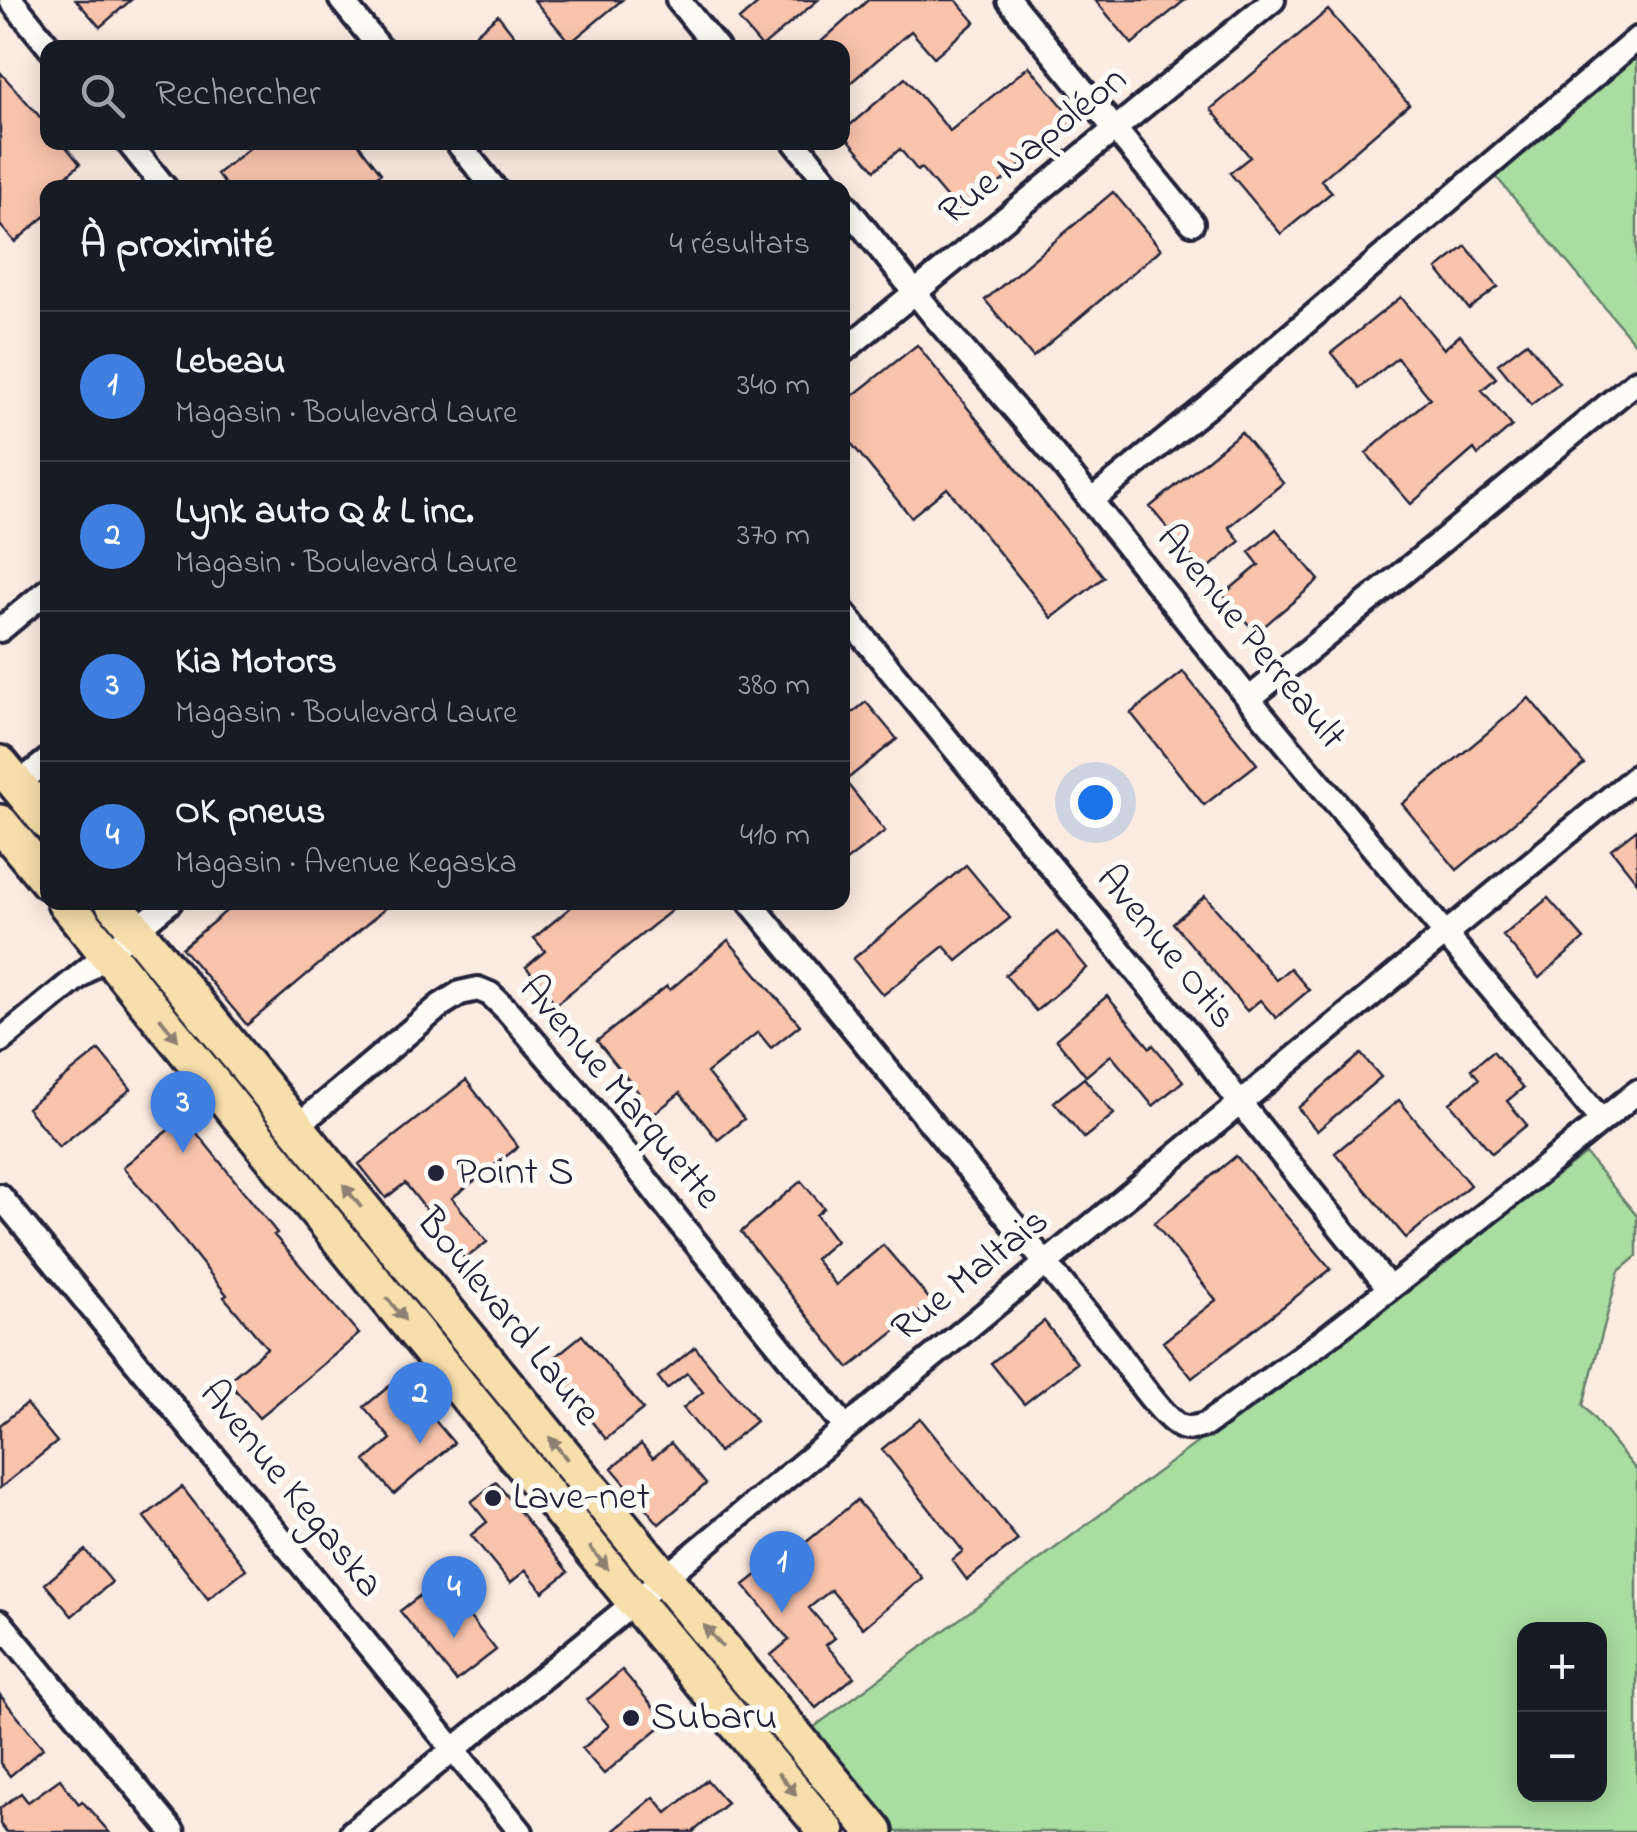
<!DOCTYPE html>
<html lang="fr">
<head>
<meta charset="utf-8">
<style>
  body { margin:0; font-family:"Indie Flower",sans-serif; background:#242831; color:#f1f3f6 }
  .controls { position:absolute; right:30px; bottom:30px; display:grid; overflow:hidden; border-radius:20px; box-shadow:0 5px 25px #0003 }
  .controls button { width:90px; height:90px; display:grid; place-items:center; padding:0; border:0; border-bottom:2px solid #363941; background:#171b24; color:#f1f3f6; font:50px sans-serif }
  .you { position:absolute; left:1095px; top:802px; width:35px; height:35px; margin:-25px; border:8px solid #fff; border-radius:50%; background:#1a73e8; box-shadow:0 0 0 15px #1a73e833 }
  .badge { display:grid; place-items:center; width:65px; height:65px; border-radius:50%; background:#9495a2; color:#fff; font-size:32px; font-weight:700 }
  .pin { position:absolute; translate:-50% -82px; filter:drop-shadow(0 2px 5px #0008) }
  .pin::after { content:''; position:absolute; top:52px; width:35px; height:30px; background:inherit; clip-path:polygon(0 0,100% 0,50% 100%) }
  .list { margin:0; padding:0; list-style:none }
  h2 { display:flex; justify-content:space-between; align-items:center; height:130px; margin:0; padding:0 40px; font-size:42px }
  h2 small { font-size:32px; font-weight:400; color:#9ea1a6 }
  .list li { display:grid; grid-template-columns:65px 1fr auto; gap:30px; align-items:center; box-sizing:border-box; height:150px; padding:0 40px; border-top:2px solid #363941 }
  .list b { display:block; font-size:38px; white-space:nowrap }
  .list p { margin:0; font-size:32px; white-space:nowrap; color:#9ea1a6 }
  .list em { font-size:32px; font-style:normal; color:#9ea1a6 }
  .icon { flex:none; width:55px; height:55px; fill:none; stroke:currentColor; stroke-width:2; stroke-linecap:round; stroke-linejoin:round }
  .map { position:relative; flex:none; width:1637px; height:1832px; overflow:hidden }
  .search { position:absolute; background:#171b24; box-shadow:0 5px 25px #0003; left:40px; top:40px; width:810px; height:110px; display:flex; align-items:center; gap:25px; box-sizing:border-box; padding:0 35px; border-radius:20px; color:#9ea1a6; font-size:38px }
  .panel { position:absolute; background:#171b24; box-shadow:0 5px 25px #0003; left:40px; top:180px; width:810px; height:730px; border-radius:20px }
  .map>svg:first-child { display:block }
  .green { fill:#a9dea1; stroke:#66806e; stroke-width:2.5; fill-rule:evenodd }
  .building { fill:#fac4ac; stroke:#22223b; stroke-width:2.5 }
  .lines { fill:none; stroke-linecap:round; stroke-linejoin:round }
  .minor-casing { stroke:#22223b; stroke-width:30 }
  .highway-casing { stroke:#22223b; stroke-width:42 }
  .minor { stroke:#fdfcf7; stroke-width:22 }
  .highway { stroke:#f8deab; stroke-width:35 }
  .oneway { fill:#8d8073 }
  .poi-dot { fill:#22223b; stroke:#fdfcf7; stroke-width:4 }
  .labels { text-anchor:middle; dominant-baseline:central; stroke-width:10; stroke-linejoin:round; paint-order:stroke }
  .street-label { font-size:40px; fill:#22223b; stroke:#fdfcf7 }
  .poi-label { font-size:40px; fill:#22223b; stroke:#fdfcf7; text-anchor:start }
</style>
</head>
<body>
<div class="map">
<svg width="1637" height="1832" viewBox="0 0 1637 1832">
  <rect width="100%" height="100%" fill="#fcebe0"/>
  <filter id="ink" filterUnits="userSpaceOnUse"><feTurbulence type="fractalNoise" baseFrequency=".01" numOctaves="2"/><feDisplacementMap in="SourceGraphic" scale="20" xChannelSelector="R" yChannelSelector="G"/><feConvolveMatrix kernelMatrix="1 2 1 2 8 2 1 2 1" color-interpolation-filters="sRGB"/></filter>
  <g filter="url(#ink)">
    <path class="green" d="M1637,40V346L1488,167Z
      M1586,1154L1637,1216V1256L1619,1271L1583,1405L1637,1471V1832H876L798,1739ZM1524,1630H1600V1794H1524Z"/>
    <path class="building" d="M76,0H131L100,27Z
      M534,0H622L570,43Z
      M762,0H818L762,47L739,20Z
      M868,0H956L975,22L934,57L911,31L842,90V48H814Z
      M1095,0H1185L1132,44Z
      M1328,10L1409,104L1321,180L1332,192L1281,234L1230,173L1250,157L1211,109Z
      M498,15L524,48H459Z
      M1029,66L1075,121L961,215L921,168L918,171L900,149L875,170L842,132L905,78L950,131Z
      M0,72L48,126V142H62L80,164L53,188H48L46,194L48,214L15,242L0,225Z
      M257,142H357L381,173L363,188H228L217,174Z
      M1113,192L1161,249L1033,357L985,300Z
      M1466,246L1498,287L1469,309L1437,269Z
      M1401,297L1444,349L1460,335L1496,378L1482,390L1512,426L1478,455L1474,449L1411,504L1366,453L1430,398L1397,358L1360,388L1331,353Z
      M1527,342L1559,383L1531,405L1498,364Z
      M917,345L1104,577L1052,618L947,488L911,517L842,432V404Z
      M1241,432L1283,483L1229,527L1240,541L1204,572L1150,507Z
      M1276,529L1319,580L1256,633L1223,595L1259,565L1249,552Z
      M1183,672L1257,764L1204,805L1131,713Z
      M1529,698L1584,764L1457,870L1402,804Z
      M866,702L897,739L845,781L885,831L842,864V721Z
      M1637,829V882L1611,849Z
      M966,865L1010,918L957,961L944,946L883,995L853,959Z
      M1205,896L1276,980L1290,968L1309,990L1276,1018L1260,1000L1247,1011L1173,923Z
      M1548,898L1584,939L1539,978L1503,936Z
      M237,902H393L247,1025L182,948Z
      M577,902H682L556,1004L526,967L545,951L534,938Z
      M1057,932L1087,968L1036,1011L1005,975Z
      M728,940L800,1025L771,1048L758,1032L707,1073L744,1119L718,1140L680,1093L650,1117L633,1096L638,1092L597,1041L667,986L670,990Z
      M1107,996L1150,1048L1153,1045L1183,1081L1153,1106L1111,1055L1086,1076L1056,1039Z
      M99,1050L131,1089L59,1147L27,1108Z
      M1493,1051L1523,1088L1507,1101L1527,1125L1492,1153L1450,1103L1479,1079L1471,1069Z
      M1361,1054L1381,1077L1317,1131L1298,1108Z
      M1084,1078L1114,1114L1084,1138L1054,1102Z
      M466,1080L518,1147L452,1198L487,1242L465,1259L405,1183L386,1198L359,1164Z
      M1399,1100L1470,1185L1406,1238L1335,1153Z
      M184,1117L277,1233L274,1235L359,1334L259,1418L228,1381L267,1348L224,1297L227,1295L169,1222L123,1167Z
      M1236,1156L1331,1269L1192,1378L1163,1342L1216,1300L1154,1223Z
      M801,1181L824,1208L816,1215L836,1241L815,1259L836,1285L883,1245L932,1302L849,1368L741,1232Z
      M1044,1321L1077,1363L1024,1404L991,1363Z
      M582,1335L643,1409L606,1439L545,1365Z
      M695,1347L756,1421L719,1452L683,1408L703,1392L687,1373L667,1389L658,1377Z
      M399,1378L454,1443L394,1494L365,1461L391,1439L364,1407Z
      M26,1404L57,1442L0,1488V1425Z
      M920,1418L1018,1540L967,1580L952,1560L963,1551L882,1449Z
      M671,1443L706,1484L659,1524L612,1468L641,1444L653,1458Z
      M496,1482L568,1572L543,1592L526,1570L510,1583L471,1535L487,1522L471,1502Z
      M182,1487L246,1569L208,1599L144,1517Z
      M857,1500L922,1578L863,1628L831,1590L809,1608L835,1638L826,1645L854,1677L816,1708L771,1655L789,1640L744,1585L768,1566L776,1576L802,1554L798,1549Z
      M85,1550L112,1582L72,1616L45,1584Z
      M440,1580L496,1650L456,1681L400,1611Z
      M622,1670L666,1722L604,1774L582,1749L609,1726L587,1700Z
      M0,1695L43,1748L10,1776L0,1763Z
      M60,1779L79,1804L82,1801L109,1832H6L0,1824V1808L21,1793L28,1802Z
      M707,1780L727,1803L693,1832H612L654,1797L667,1813Z"/>
    <g class="lines">
      <defs>
        <path id="minor" d="M11,0L50,48
          M341,0L380,48
          M678,0L717,48
          M1009,0L1192,223
          M128,142L165,188
          M457,142L494,188
          M795,142L832,188
          M842,201L934,316L1062,464L1249,699L1601,1120
          M842,352L1273,0
          M1091,501L1215,400L1637,39
          M842,611L1193,1040L1240,1103L1389,1288
          M0,630L48,590
          M1249,699L1637,381
          M17,785L48,760
          M750,902L1105,1336C1120,1355 1162,1420 1182,1427C1190,1430 1197,1427 1205,1425L1313,1348L1519,1188L1637,1092
          M0,1041L170,902
          M296,1127L441,1005L460,993L478,989L490,994L507,1010L580,1095L683,1227L846,1428
          M0,1196L521,1832
          M0,1622L173,1832
          M352,1832L635,1602L1637,776"/>
        <path id="highway" d="M0,764L48,822
          M0,823L48,881
          M65,902L635,1602L827,1832
          M113,902L664,1578L875,1832"/>
      </defs>
      <use href="#minor" class="minor-casing"/>
      <use href="#highway" class="highway-casing"/>
      <use href="#minor" class="minor"/>
      <use href="#highway" class="highway"/>
    </g>
    <defs><path id="oneway-solid" d="M-6-.8H1V-3.2L6.5 0L1 3.2V.8H-6Z" transform="scale(2.5)"/></defs>
    <g class="oneway">
      <use href="#oneway-solid" transform="translate(169 1029) rotate(51)"/>
      <use href="#oneway-solid" transform="translate(352 1196) rotate(-129)"/>
      <use href="#oneway-solid" transform="translate(396 1309) rotate(51)"/>
      <use href="#oneway-solid" transform="translate(558 1448) rotate(-129)"/>
      <use href="#oneway-solid" transform="translate(599 1558) rotate(51)"/>
      <use href="#oneway-solid" transform="translate(713 1636) rotate(-130)"/>
      <use href="#oneway-solid" transform="translate(787 1784) rotate(50)"/>
    </g>
  </g>
  <g class="poi-dot">
    <circle cx="436" cy="1173" r="10"/>
    <circle cx="493" cy="1498" r="10"/>
    <circle cx="631" cy="1718" r="10"/>
  </g>
  <g class="labels">
    <g class="street-label">
      <text transform="translate(1034 147) rotate(-39)">Rue Napoléon</text>
      <text transform="translate(1250 638) rotate(51)">Avenue Perreault</text>
      <text transform="translate(1165 948) rotate(51)">Avenue Otis</text>
      <text transform="translate(619 1093) rotate(50)">Avenue Marquette</text>
      <text transform="translate(971 1276) rotate(-39)">Rue Maltais</text>
      <text transform="translate(507 1318) rotate(51)">Boulevard Laure</text>
      <text transform="translate(290 1490) rotate(51)">Avenue Kegaska</text>
    </g>
    <g class="poi-label">
      <text x="456" y="1173">Point S</text>
      <text x="513" y="1498">Lave-net</text>
      <text x="651" y="1718">Subaru</text>
    </g>
  </g>
</svg>
<div class="controls">
<button>+</button>
<button>−</button>
</div>
<div class="you"></div>
<div class="pin badge" style="left:782px;top:1613px;background:#3f7fe0">1</div>
<div class="pin badge" style="left:420px;top:1444px;background:#3f7fe0">2</div>
<div class="pin badge" style="left:183px;top:1153px;background:#3f7fe0">3</div>
<div class="pin badge" style="left:454px;top:1638px;background:#3f7fe0">4</div>
<div class="search"><svg class="icon" aria-label="search" viewBox="0 0 24 24"><circle cx="10" cy="10" r="6"/><path d="M15 15l6 6"/></svg>Rechercher</div>
<section class="panel">
<h2>À proximité<small>4 résultats</small></h2>
<ul class="list">
<li><span class="badge" style="background:#3f7fe0">1</span><div><b>Lebeau</b><p>Magasin · Boulevard Laure</p></div><em>340 m</em></li>
<li><span class="badge" style="background:#3f7fe0">2</span><div><b>Lynk auto Q &amp; L inc.</b><p>Magasin · Boulevard Laure</p></div><em>370 m</em></li>
<li><span class="badge" style="background:#3f7fe0">3</span><div><b>Kia Motors</b><p>Magasin · Boulevard Laure</p></div><em>380 m</em></li>
<li><span class="badge" style="background:#3f7fe0">4</span><div><b>OK pneus</b><p>Magasin · Avenue Kegaska</p></div><em>410 m</em></li>
</ul>
</section>
</div>
</body>
</html>
